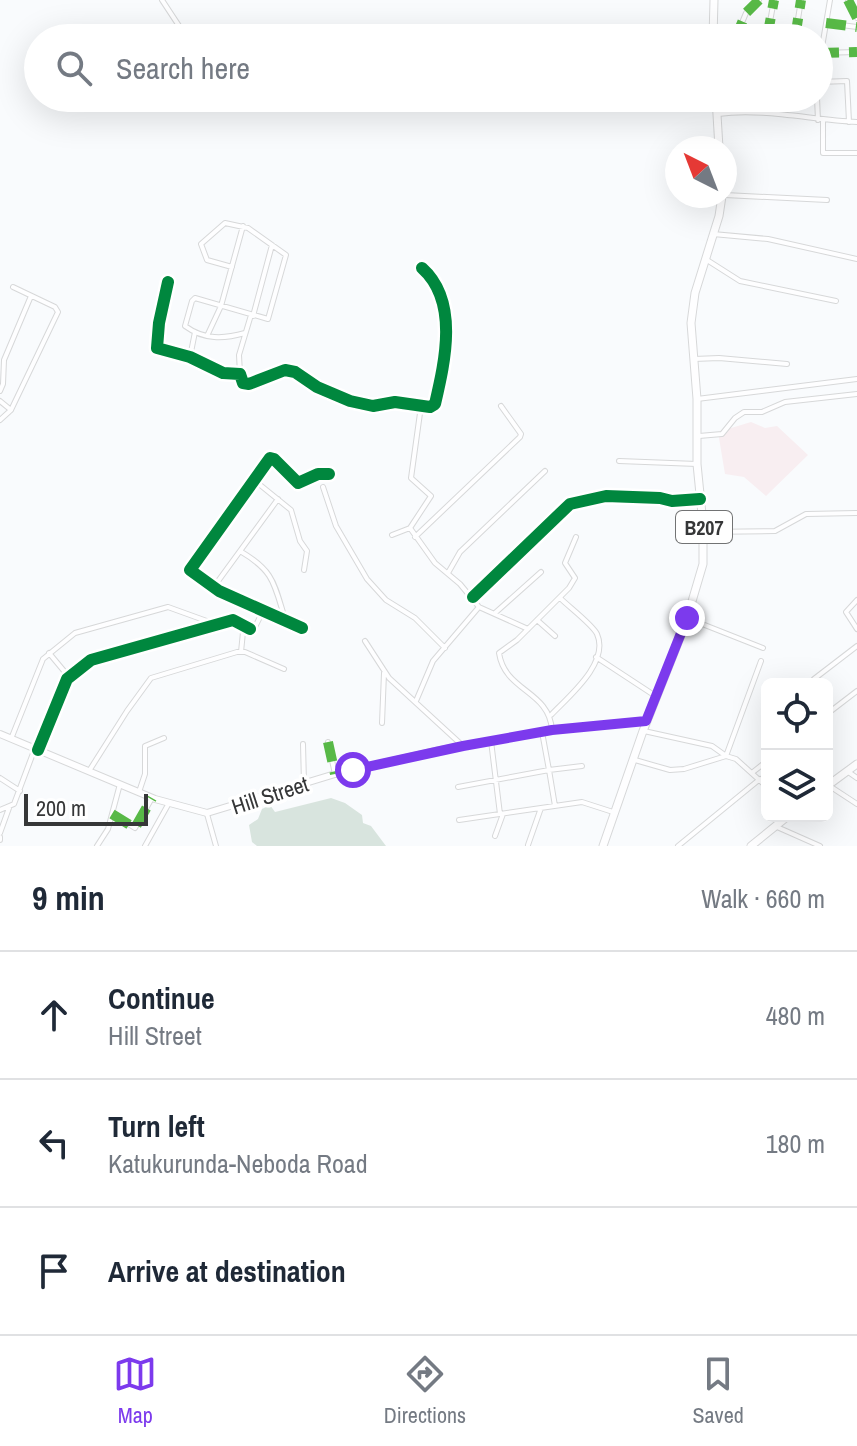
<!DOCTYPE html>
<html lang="en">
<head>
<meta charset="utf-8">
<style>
  body { margin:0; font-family:"Archivo Narrow",sans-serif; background:#f2f2f3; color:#1f2937 }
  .controls { position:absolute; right:24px; bottom:24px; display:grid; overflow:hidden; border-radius:12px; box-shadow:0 8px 32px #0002 }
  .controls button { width:72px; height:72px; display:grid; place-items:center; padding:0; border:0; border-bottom:2px solid #e0e1e3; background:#fff; color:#1f2937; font:40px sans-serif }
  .compass { position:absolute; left:665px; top:136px; width:72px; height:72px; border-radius:50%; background:#fff; box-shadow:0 8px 32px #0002; rotate:318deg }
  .scale { position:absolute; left:24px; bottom:20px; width:124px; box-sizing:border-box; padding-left:8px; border:4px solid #363738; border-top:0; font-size:22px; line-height:28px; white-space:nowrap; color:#363738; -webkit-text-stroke:6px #fff; paint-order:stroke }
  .stop { position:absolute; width:24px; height:24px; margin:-18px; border:6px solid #7c3aed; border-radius:50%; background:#fff }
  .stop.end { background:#7c3aed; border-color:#fff; box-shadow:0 2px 8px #0008 }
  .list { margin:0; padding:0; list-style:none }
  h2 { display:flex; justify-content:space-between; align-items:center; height:104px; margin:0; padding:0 32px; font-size:34px }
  h2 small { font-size:26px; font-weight:400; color:#747a83 }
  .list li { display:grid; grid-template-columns:52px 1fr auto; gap:24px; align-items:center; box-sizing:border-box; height:128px; padding:0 32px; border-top:2px solid #e0e1e3 }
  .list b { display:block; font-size:30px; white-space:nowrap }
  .list p { margin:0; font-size:26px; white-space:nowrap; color:#747a83 }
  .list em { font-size:26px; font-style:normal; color:#747a83 }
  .icon { flex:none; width:44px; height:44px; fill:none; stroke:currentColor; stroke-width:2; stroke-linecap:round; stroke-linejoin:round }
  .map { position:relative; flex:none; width:857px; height:846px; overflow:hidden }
  .search { position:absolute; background:#fff; box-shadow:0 8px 32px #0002; left:24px; right:24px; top:24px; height:88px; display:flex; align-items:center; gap:20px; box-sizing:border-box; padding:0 28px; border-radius:44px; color:#747a83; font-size:30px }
  .sheet { height:488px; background:#fff }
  nav { display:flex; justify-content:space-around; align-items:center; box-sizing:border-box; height:112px; border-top:2px solid #e0e1e3; background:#fff; font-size:22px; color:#747a83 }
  nav a { display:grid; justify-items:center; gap:4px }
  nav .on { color:#7c3aed }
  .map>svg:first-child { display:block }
  .medical { fill:#f8eef1 }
  .green { fill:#d8e4de }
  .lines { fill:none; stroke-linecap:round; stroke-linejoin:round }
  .minor-casing { stroke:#d7d8d9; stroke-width:6 }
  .secondary-casing { stroke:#d7d8d9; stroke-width:8 }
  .primary-casing { stroke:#d7d8d9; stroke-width:9 }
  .minor { stroke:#fefeff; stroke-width:4 }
  .secondary { stroke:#fefeff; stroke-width:6 }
  .primary { stroke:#fefeff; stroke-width:7 }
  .quiet { stroke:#58b947; stroke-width:10; stroke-dasharray:20 10; stroke-linecap:butt }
  .cycleway-casing { stroke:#fff; stroke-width:17 }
  .cycleway { stroke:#00873e; stroke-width:12 }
  .route { stroke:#7c3aed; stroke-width:10 }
  .labels { text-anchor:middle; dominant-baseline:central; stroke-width:7; stroke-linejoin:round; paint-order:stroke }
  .shield { fill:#fff; stroke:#727374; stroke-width:2 }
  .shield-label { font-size:20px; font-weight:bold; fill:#363738 }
  .street-label { font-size:22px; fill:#363738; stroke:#fff }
</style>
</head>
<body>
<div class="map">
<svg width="857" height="846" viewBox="0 0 857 846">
  <rect width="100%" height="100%" fill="#f9fbfd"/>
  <path class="medical" d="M751,422L765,428L777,426L808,455L766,496L744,477L725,474L718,432Z"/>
  <path class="green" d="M331,798L345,803L362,815L363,823L371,826L386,846H257L252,842L249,825L258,819L262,809L270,805L275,812Z"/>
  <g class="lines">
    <defs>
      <path id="minor" d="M162,0L187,38
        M848,0L857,18
        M826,23L857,27
        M739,38L736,37L746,13L759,0
        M767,38L774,0
        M795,38L801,0
        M819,53L857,52
        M821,53L830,0
        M819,82L847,81L849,122
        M817,98L818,120
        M718,114C764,108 811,120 857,122
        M823,120V153H857
        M725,195L827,200
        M713,234L768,239L857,259
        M707,260L740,281L836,301
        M232,267L207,260L201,244L225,223L248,228L286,255L268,319L195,298L192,301L185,326C204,340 224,339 245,333
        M168,282L159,323L157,348L190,357L223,373L240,374L243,383L249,384L285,370L295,372L317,387L350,401L373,406L395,402L430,407L435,404C445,361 459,301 422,268
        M253,316L272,245
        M207,336L221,306L243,226
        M190,357L195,332
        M694,359L719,358L787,364
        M240,374L239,355L251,315
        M0,391L3,384L4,360L31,296
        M697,399L857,379
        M0,401L11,410
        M0,420L11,410L58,312L55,307L13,287
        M699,436L722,434L735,418L744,412H762L785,402L857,394
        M619,461L697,464
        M254,480L291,510L300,541L307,551L304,570
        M323,487L336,526L367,579L386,600L415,618L445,648
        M410,528L435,563L460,584L479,607L433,661L416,701
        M704,532L775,531L806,514L857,513
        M392,535L410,528L431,496L411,478L421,406
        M415,537L520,437L521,434L501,406
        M240,551C274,571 274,583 285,619
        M448,573L460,552L545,471
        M213,588L278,499
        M473,597L570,504L606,496L660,498L672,501L699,499
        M857,600L846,612L857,629
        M479,607L528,629
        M495,613L541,572
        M687,618L763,648
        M537,620L555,636
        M302,628L219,591L190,570L270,458L274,459L298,483L318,474H329
        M365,641L389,678L463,746
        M241,652L243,632L255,627L263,611
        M49,653L69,677
        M596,657L657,697
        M761,661L726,756L736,759L767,787
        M814,679L857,646
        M827,714L857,691
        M551,715C568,697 610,663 597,634C593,625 568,606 560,598
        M382,723L384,673
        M552,730C549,690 505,692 499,653L517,640L569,588L575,578L565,563L576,537
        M11,739L43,659L75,633L168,607L215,624
        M491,741L500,814
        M328,742L335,774
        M303,744L304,783
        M38,750L67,679L91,660L233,620L250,629
        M635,760L670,770L684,769L726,756L712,746L644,731
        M89,771L127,711L151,678L237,652H245L284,669
        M847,771L857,778
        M753,772L767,761
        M0,778L20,791
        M828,785L857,804
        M458,787L549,770L542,732
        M139,792L145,774V746L164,738
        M555,806L549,770L582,766
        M0,810L14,804L35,748
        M112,814L135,828L152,798
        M207,814L216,846
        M459,820L582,802L613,812
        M777,827L820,846
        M0,833L9,808
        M495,836L503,814
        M0,837V840
        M528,845L541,808
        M97,846L108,829L120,784
        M145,846L169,803
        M678,846L760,779"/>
      <path id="secondary" d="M0,734L155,799L207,813L335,774L440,750L552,730L646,721"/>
      <path id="primary" d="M713,38L714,0
        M716,98L719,148
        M827,786L857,764
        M603,846L643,731L685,625L703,564V524L697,464V399L691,323L695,293L719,216L722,196
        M751,846L788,816"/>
    </defs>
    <use href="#minor" class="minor-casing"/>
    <use href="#secondary" class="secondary-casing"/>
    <use href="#primary" class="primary-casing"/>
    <use href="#minor" class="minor"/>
    <use href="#secondary" class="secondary"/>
    <use href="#primary" class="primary"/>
    <path class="quiet" d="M848,0L857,18
      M826,23L857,27
      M739,38L736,37L746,13L759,0
      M767,38L774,0
      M795,38L801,0
      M819,53L857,52
      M328,742L335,774
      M112,814L135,828L152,798"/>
    <defs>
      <path id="cycleway" d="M168,282L159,323L157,348L190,357L223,373L240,374L243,383L249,384L285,370L295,372L317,387L350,401L373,406L395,402L430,407L435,404C445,361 459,301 422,268
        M473,597L570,504L606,496L660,498L672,501L700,499
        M302,628L219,591L190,570L270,458L274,459L298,483L318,474H329
        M38,750L67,679L91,660L233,620L250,629"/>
    </defs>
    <use href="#cycleway" class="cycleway-casing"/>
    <use href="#cycleway" class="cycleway"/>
  </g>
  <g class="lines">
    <path class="route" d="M353,770L463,746L552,730L646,721L687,618"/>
  </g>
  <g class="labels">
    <rect class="shield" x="676" y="511" width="56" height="32" rx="6"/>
    <g class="shield-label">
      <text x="704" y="527">B207</text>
    </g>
    <g class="street-label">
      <text transform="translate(270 795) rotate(-18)">Hill Street</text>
    </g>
  </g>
</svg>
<div class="controls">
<button><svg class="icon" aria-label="locate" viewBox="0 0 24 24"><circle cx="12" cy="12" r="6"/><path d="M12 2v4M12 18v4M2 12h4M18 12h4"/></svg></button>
<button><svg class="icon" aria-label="layers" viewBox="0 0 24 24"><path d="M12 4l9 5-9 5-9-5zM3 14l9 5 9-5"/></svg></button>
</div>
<svg class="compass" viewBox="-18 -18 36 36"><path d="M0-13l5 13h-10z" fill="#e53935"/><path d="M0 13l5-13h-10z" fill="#747a83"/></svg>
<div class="scale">200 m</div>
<div class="stop" style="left:353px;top:770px"></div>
<div class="stop end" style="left:687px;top:618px"></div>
<div class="search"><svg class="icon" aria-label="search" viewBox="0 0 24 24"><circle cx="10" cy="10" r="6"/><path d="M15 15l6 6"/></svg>Search here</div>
</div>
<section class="sheet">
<h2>9 min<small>Walk · 660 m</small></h2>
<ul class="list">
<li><svg class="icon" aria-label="ahead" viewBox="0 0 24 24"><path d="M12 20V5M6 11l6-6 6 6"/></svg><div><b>Continue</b><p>Hill Street</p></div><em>480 m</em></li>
<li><svg class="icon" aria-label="left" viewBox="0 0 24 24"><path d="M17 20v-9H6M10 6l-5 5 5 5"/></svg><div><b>Turn left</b><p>Katukurunda-Neboda Road</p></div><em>180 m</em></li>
<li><svg class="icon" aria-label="arrive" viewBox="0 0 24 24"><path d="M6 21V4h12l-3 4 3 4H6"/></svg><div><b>Arrive at destination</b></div></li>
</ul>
</section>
<nav>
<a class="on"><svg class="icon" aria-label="map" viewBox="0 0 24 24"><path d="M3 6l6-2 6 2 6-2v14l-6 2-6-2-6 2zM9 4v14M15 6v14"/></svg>Map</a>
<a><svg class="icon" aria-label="directions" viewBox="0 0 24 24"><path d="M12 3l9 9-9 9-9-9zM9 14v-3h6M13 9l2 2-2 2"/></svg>Directions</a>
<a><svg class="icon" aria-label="saved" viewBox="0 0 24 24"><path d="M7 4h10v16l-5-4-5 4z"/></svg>Saved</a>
</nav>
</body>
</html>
